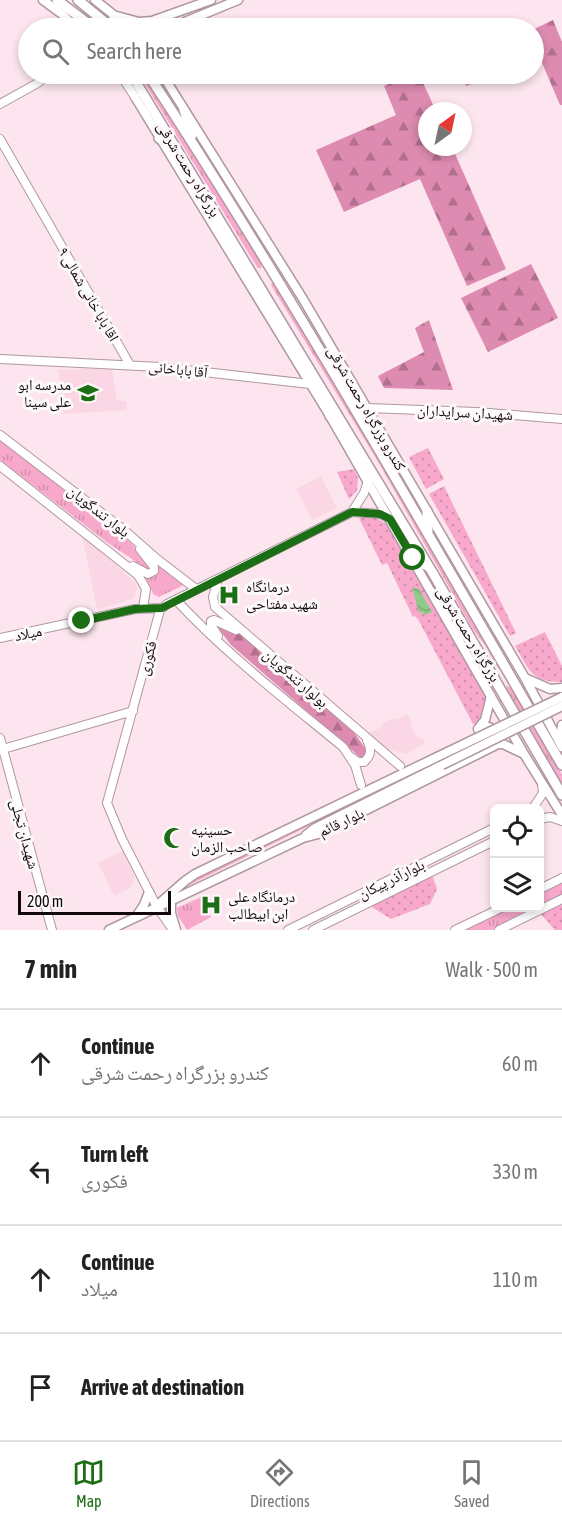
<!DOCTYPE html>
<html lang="en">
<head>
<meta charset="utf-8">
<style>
  body { margin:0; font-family:"Asap Condensed","Noto Naskh Arabic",sans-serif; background:#f2f2f2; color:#222 }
  .controls { position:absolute; right:18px; bottom:18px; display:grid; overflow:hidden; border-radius:9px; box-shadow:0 3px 9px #0003 }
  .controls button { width:54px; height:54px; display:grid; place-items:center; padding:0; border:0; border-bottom:2px solid #e0e0e0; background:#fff; color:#222; font:30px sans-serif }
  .compass { position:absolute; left:418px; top:102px; width:54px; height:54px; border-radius:50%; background:#fff; box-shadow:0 3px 9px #0003; rotate:33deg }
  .scale { position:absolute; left:18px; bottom:15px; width:153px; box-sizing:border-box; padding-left:6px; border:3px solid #11090c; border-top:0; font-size:16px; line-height:21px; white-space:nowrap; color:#11090c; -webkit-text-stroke:4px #fdf8fa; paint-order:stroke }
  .stop { position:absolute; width:18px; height:18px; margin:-14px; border:4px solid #1c6e14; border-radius:50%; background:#fff }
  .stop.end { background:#1c6e14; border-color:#fff; box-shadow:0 2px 6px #0008 }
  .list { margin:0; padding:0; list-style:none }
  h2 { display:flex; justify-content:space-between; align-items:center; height:78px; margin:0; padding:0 24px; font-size:26px }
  h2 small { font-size:20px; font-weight:400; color:#767676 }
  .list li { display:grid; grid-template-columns:39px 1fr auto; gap:18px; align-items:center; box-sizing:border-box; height:108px; padding:0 24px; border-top:2px solid #e0e0e0 }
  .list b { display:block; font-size:22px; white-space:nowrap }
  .list p { margin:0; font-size:20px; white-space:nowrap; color:#767676 }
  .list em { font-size:20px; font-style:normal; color:#767676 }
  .icon { flex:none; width:33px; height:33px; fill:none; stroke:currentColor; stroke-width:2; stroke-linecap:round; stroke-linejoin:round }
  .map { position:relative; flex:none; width:562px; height:930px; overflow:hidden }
  .search { position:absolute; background:#fff; box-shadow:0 3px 9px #0003; left:18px; right:18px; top:18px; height:66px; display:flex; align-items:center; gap:15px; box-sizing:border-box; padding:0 21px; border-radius:33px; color:#767676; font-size:22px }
  .sheet { height:510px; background:#fff }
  nav { display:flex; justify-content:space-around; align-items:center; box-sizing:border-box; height:84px; border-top:2px solid #e0e0e0; background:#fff; font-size:16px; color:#767676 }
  nav a { display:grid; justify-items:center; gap:3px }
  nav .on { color:#1c6e14 }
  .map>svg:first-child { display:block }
  .built { fill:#fbd7e5 }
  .grass { fill:url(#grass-tufts) }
  .forest { fill:url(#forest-firs) }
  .park { fill:url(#park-dots) }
  .water { fill:url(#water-waves) }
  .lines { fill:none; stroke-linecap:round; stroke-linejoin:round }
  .tertiary-casing { stroke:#b097a1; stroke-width:10 }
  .secondary-casing { stroke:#b097a1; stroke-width:11 }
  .trunk-casing { stroke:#b097a1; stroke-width:12 }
  .tertiary { stroke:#fff; stroke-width:8 }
  .secondary { stroke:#fff; stroke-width:8 }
  .trunk { stroke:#fff; stroke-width:9 }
  .secondary-bridge-casing { stroke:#b097a1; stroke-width:11; stroke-linecap:butt }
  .secondary-bridge { stroke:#fff; stroke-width:8 }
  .route { stroke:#1c6e14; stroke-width:8 }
  .labels { text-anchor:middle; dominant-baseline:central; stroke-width:6; stroke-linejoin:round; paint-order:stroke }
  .street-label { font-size:15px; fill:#11090c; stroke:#fdf8fa }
  .poi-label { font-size:15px; fill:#11090c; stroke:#fdf8fa; text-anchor:start }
</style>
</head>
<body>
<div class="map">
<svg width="562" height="930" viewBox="0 0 562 930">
  <defs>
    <pattern id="grass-tufts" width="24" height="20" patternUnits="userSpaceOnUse" patternTransform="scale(1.5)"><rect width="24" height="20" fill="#f7a8cb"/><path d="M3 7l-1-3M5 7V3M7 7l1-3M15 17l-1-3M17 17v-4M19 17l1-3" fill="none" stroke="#d38fad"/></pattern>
    <pattern id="forest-firs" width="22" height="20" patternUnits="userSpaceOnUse" patternTransform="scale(1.5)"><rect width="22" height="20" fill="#dd8bb0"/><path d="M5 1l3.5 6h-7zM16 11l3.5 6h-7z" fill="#b2708e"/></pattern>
    <pattern id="park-dots" width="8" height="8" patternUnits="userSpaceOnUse" patternTransform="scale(1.5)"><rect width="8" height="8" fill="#f7a8cb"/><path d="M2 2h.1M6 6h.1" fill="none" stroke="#d38fad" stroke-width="1.8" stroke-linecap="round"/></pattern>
    <pattern id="water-waves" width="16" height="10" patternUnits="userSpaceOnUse" patternTransform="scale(1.5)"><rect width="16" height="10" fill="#90ca89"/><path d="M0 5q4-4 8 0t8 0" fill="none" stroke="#7bac75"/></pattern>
  </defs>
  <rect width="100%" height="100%" fill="#fce5ee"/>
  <path class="built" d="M112,368L117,401H126L127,410L63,414L58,370Z
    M321,476L337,508L312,520L296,489Z
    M82,535L135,582L137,588L134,598L97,610Z
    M408,714L411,722L410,724L418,738L421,737L425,743L407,754L386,749L367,733L383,727L382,723L394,718L396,720Z
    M123,851L135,878L130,888L114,896L98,863Z"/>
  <path class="grass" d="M139,74H145L262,261L261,268H258L254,262Z
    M272,282H274L379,455L500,668H498L485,645L472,628L380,465L271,285Z
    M0,440L118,531L132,544L152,568L150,571L108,543L0,460Z
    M158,565L182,584V586L159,597L153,594L146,577H154C159,573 159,571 158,565Z
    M508,686L514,691L562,775V784L506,687Z
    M487,732L494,735L181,889L187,882Z
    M562,881V895L540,907V892Z
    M201,897L211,917L187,930L178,916L177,908Z
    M508,908H538L492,930H462Z"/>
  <path class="forest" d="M553,20L562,42V105H560L534,44V29Z
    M412,74H419L436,111H427V147H452L506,269L467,286L420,179L344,212L316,150L396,115L384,86Z
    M462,74H492L493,77L466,86Z
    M531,264L558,318L488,352L461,298Z
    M429,320L453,390L384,388L378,376L424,352L415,328Z
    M218,622L243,636L350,727L368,752L363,760L231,645L215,624Z"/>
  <path class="park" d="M428,448L444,479L426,489L409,457Z
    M354,469L358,478L357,491L349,499L337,472Z
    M444,486L516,633L510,636L429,494Z
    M372,516L389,525L394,532L487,698L478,723L473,724L418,619L415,616L413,617L387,563L382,565L359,518Z
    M545,632L562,666V682C530,682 530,670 515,646Z
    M431,872L437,889L430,904L391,919L367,904Z
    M562,902V930H555L539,912Z"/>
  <path class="water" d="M412,587L419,589L432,612L425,615L423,612L419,613Z"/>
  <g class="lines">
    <defs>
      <path id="tertiary" d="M114,74L124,80L135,97
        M0,104L36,84L50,74
        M0,139L130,365
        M0,359L160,367L310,384
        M367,408L477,412L562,419
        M0,435L124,530L157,559L196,589
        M0,466L138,575L146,589L143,608
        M352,512L364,493L368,481
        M133,566L148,574L154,571V567L140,549
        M218,579L213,597L215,607L400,766
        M176,600C226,654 286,700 343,747L355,765L361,785
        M218,636L211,625V621L214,620L236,630
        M0,638L135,609L162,608
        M0,738L52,930
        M0,750L133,711
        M351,757L358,762H364C372,755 371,749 367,740
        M533,808L543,793L542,784
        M540,819L550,817L562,821
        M540,889L562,878
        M173,930L157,907L122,839L107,803L160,610L167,604L352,512L380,514L389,518
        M288,930L494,828
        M313,930L494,841
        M455,930L501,908
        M499,930L562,899"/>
      <path id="secondary" d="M43,0L62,14L76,28
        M95,0L130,28
        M113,15L139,22L152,21L211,0
        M170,28L238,0
        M162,74L303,299L525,678L562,747
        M135,97L330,416L524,754L562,815
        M525,678L550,689L562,688
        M478,729L489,727L496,733
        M478,729L485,720L491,696
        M560,742L562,725
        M306,835L315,828L442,765
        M171,901V913L176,930
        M161,902L185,881L195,874L437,757
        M136,917L144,905L149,892
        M109,930L303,838L318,834L498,744H503L524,754"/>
      <path id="trunk" d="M57,0L94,28
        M78,0L112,28
        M131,74L431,570L562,795
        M148,74C295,299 427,533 562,765
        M184,110L192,135
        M159,138L174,150
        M337,372L352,383
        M328,400L330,416
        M427,511L428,531
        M413,558L429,567"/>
    </defs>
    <use href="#tertiary" class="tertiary-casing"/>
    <use href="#secondary" class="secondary-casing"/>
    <use href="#trunk" class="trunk-casing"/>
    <use href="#tertiary" class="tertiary"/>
    <use href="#secondary" class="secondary"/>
    <use href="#trunk" class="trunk"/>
    <defs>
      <path id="secondary-bridge" d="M437,757L562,697
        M442,765L562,706"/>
    </defs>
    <use href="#secondary-bridge" class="secondary-bridge-casing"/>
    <use href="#secondary-bridge" class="secondary-bridge"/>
  </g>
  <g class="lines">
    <path class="route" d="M82,621L135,609L162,608L352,512L380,514L390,519L413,558"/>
  </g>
  <defs>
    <symbol id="school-bare" viewBox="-9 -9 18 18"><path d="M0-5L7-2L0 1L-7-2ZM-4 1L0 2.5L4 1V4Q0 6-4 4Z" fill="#1c6e14" stroke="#fdf8fa" stroke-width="2.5" paint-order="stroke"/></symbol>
    <symbol id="hospital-bare" viewBox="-9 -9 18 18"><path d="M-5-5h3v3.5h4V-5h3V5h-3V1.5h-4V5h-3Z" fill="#1c6e14" stroke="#fdf8fa" stroke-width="2.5" paint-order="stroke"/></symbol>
    <symbol id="mosque-bare" viewBox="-9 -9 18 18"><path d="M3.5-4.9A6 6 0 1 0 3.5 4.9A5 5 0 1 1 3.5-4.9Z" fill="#1c6e14" stroke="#fdf8fa" stroke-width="2.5" paint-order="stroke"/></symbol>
  </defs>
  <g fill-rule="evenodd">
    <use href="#school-bare" x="73" y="378" width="30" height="30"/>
    <use href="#hospital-bare" x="214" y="580" width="30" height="30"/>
    <use href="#mosque-bare" x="159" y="823" width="30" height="30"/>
    <use href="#hospital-bare" x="196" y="890" width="30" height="30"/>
  </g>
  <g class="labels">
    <g class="street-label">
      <text transform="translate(189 169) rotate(59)">بزرگراه رحمت شرقی</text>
      <text transform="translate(89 294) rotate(60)">۹ اقا بابا خانی شمالی</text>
      <text transform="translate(178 369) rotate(6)">آقا باباخانی</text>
      <text transform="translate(367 408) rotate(60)">کندرو بزرگراه رحمت شرقی</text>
      <text transform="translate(465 412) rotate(3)">شهیدان سرایداران</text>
      <text transform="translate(99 511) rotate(38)">بلوار تندگویان</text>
      <text transform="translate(28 633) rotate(-12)">میلاد</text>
      <text transform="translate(469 634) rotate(59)">بزرگراه رحمت شرقی</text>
      <text transform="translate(147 658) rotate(-75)">فکوری</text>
      <text transform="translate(296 678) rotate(41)">بولوار تندگویان</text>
      <text transform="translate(341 822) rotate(-25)">بلوار قائم</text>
      <text transform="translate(25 834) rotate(75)">شهیدان تجلی</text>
      <text transform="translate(391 879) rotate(-26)">بلوارآذر پیکان</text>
    </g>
    <g class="poi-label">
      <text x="71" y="384" text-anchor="end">مدرسه ابو<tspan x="71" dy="17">علی سینا</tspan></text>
      <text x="246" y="586">درمانگاه<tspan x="246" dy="17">شهید مفتاحی</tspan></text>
      <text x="191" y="829">حسینیه<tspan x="191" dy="17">صاحب الزمان</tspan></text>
      <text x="228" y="896">درمانگاه علی<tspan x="228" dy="17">ابن ابیطالب</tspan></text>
    </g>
  </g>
</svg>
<div class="controls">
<button><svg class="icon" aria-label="locate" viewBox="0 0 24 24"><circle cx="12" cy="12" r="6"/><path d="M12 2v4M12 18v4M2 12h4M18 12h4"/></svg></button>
<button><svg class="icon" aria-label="layers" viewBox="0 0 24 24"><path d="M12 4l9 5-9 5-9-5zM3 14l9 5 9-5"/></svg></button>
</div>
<svg class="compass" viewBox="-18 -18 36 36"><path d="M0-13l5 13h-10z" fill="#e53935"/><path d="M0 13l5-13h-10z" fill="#767676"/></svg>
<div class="scale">200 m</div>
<div class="stop" style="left:413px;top:558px"></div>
<div class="stop end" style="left:82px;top:621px"></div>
<div class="search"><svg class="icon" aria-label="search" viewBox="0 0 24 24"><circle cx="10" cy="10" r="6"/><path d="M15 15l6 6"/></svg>Search here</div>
</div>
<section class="sheet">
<h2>7 min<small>Walk · 500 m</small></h2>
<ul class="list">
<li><svg class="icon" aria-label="ahead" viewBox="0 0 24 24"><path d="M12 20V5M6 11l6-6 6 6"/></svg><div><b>Continue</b><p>کندرو بزرگراه رحمت شرقی</p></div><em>60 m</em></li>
<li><svg class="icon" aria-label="left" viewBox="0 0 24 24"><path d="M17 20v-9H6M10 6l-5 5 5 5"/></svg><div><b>Turn left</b><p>فکوری</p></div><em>330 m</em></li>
<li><svg class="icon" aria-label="ahead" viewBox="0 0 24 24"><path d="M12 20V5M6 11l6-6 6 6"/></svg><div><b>Continue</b><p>میلاد</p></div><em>110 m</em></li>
<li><svg class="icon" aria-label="arrive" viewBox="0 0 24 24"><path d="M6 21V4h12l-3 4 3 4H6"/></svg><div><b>Arrive at destination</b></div></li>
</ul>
</section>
<nav>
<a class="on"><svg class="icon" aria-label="map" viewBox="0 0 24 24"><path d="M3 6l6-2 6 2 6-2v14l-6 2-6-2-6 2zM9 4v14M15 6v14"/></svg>Map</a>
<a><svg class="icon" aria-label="directions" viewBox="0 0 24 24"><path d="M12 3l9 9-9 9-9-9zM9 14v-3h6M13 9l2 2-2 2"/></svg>Directions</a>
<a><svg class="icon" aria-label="saved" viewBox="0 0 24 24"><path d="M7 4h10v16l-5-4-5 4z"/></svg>Saved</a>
</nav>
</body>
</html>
